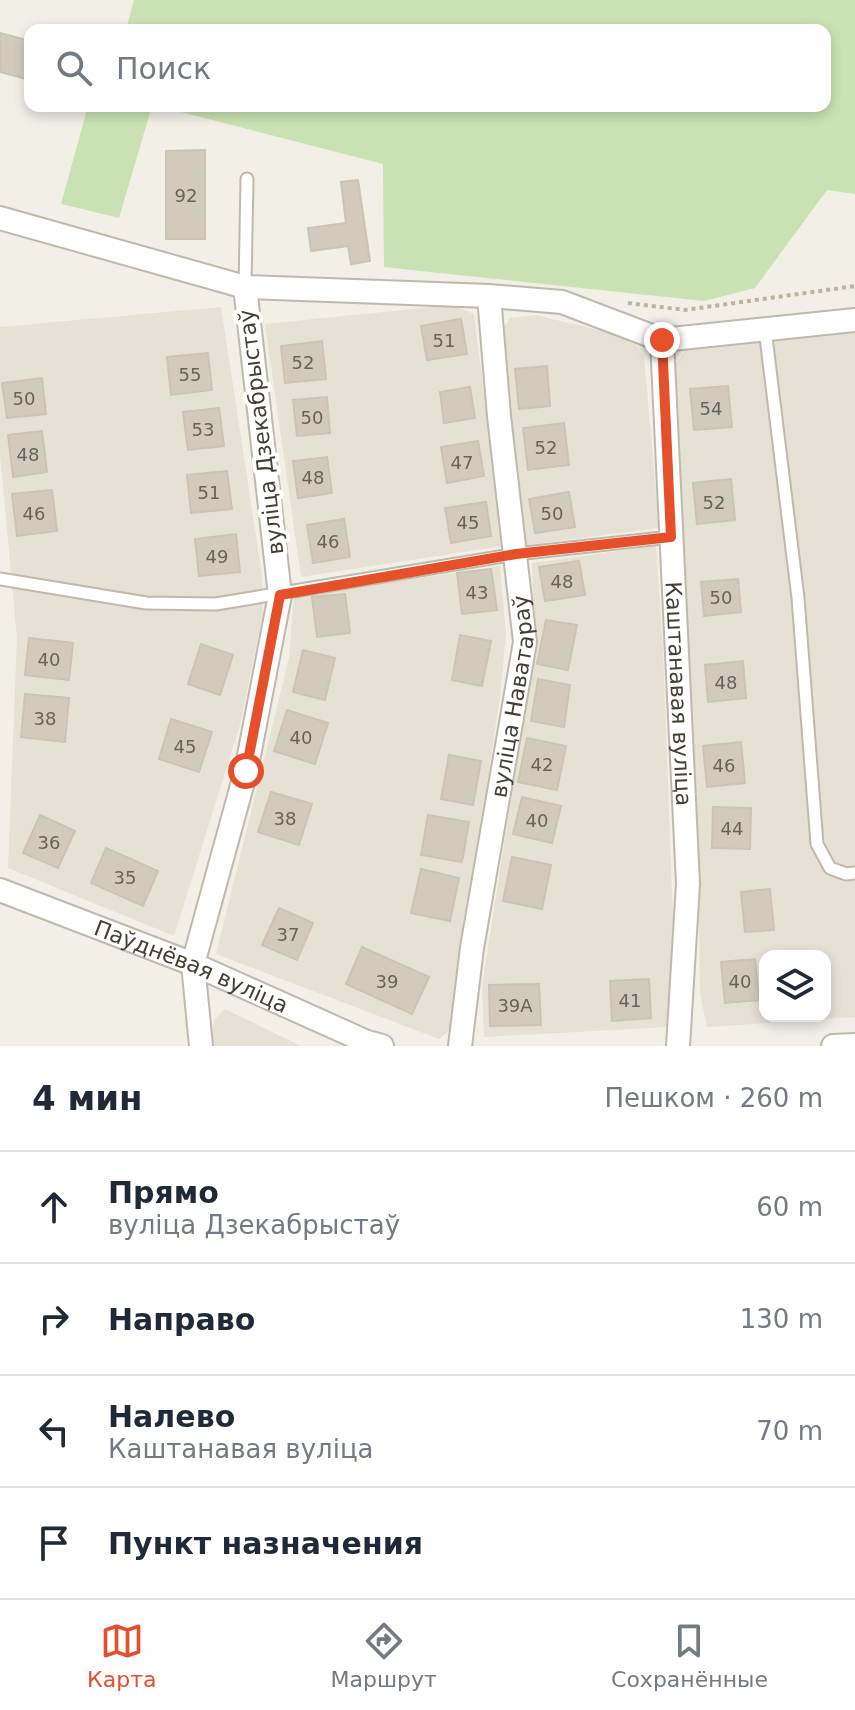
<!DOCTYPE html>
<html lang="ru">
<head>
<meta charset="utf-8">
<style>
  body { margin:0; font-family:"DejaVu Sans",sans-serif; background:#f2f2f3; color:#1f2937 }
  .controls { position:absolute; right:24px; bottom:24px; display:grid; overflow:hidden; border-radius:16px; box-shadow:0 4px 12px #0003 }
  .controls button { width:72px; height:72px; display:grid; place-items:center; padding:0; border:0; border-bottom:2px solid #e0e1e3; background:#fff; color:#1f2937; font:40px sans-serif }
  .stop { position:absolute; width:24px; height:24px; margin:-18px; border:6px solid #e5502a; border-radius:50%; background:#fff }
  .stop.end { background:#e5502a; border-color:#fff; box-shadow:0 2px 8px #0008 }
  .list { margin:0; padding:0; list-style:none }
  h2 { display:flex; justify-content:space-between; align-items:center; height:104px; margin:0; padding:0 32px; font-size:34px }
  h2 small { font-size:26px; font-weight:400; color:#747a83 }
  .list li { display:grid; grid-template-columns:52px 1fr auto; gap:24px; align-items:center; box-sizing:border-box; height:112px; padding:0 32px; border-top:2px solid #e0e1e3 }
  .list b { display:block; font-size:30px; white-space:nowrap }
  .list p { margin:0; font-size:26px; white-space:nowrap; color:#747a83 }
  .list em { font-size:26px; font-style:normal; color:#747a83 }
  .icon { flex:none; width:44px; height:44px; fill:none; stroke:currentColor; stroke-width:2; stroke-linecap:round; stroke-linejoin:round }
  .map { position:relative; flex:none; width:855px; height:1046px; overflow:hidden }
  .search { position:absolute; background:#fff; box-shadow:0 4px 12px #0003; left:24px; right:24px; top:24px; height:88px; display:flex; align-items:center; gap:20px; box-sizing:border-box; padding:0 28px; border-radius:16px; color:#747a83; font-size:30px }
  .sheet { height:552px; background:#fff }
  nav { display:flex; justify-content:space-around; align-items:center; box-sizing:border-box; height:112px; border-top:2px solid #e0e1e3; background:#fff; font-size:22px; color:#747a83 }
  nav a { display:grid; justify-items:center; gap:4px }
  nav .on { color:#e5502a }
  .map>svg:first-child { display:block }
  .residential { fill:#e5e1d5; fill-rule:evenodd }
  .green { fill:#cae2b3 }
  .building { fill:#d2cbbd; stroke:#ccc3b1; stroke-width:2 }
  .lines { fill:none; stroke-linecap:round; stroke-linejoin:round }
  .service-casing { stroke:#bfb9ad; stroke-width:15 }
  .minor-casing { stroke:#bfb9ad; stroke-width:26 }
  .path { stroke:#bcb39d; stroke-width:4; stroke-dasharray:4 4; stroke-linecap:butt }
  .service { stroke:#fff; stroke-width:11 }
  .minor { stroke:#fff; stroke-width:22 }
  .route { stroke:#e5502a; stroke-width:10 }
  .labels { text-anchor:middle; dominant-baseline:central; stroke-width:8; stroke-linejoin:round; paint-order:stroke }
  .number-label { font-size:18px; fill:#686258 }
  .street-label { font-size:22px; fill:#443f36; stroke:#fff }
</style>
</head>
<body>
<div class="map">
<svg width="855" height="1046" viewBox="0 0 855 1046">
  <rect width="100%" height="100%" fill="#f1efe6"/>
  <path class="residential" d="M452,305L474,314L503,546L301,577L265,324Z
    M221,307L262,575L263,612L240,725L174,936L8,868L17,638L0,454V327Z
    M536,315L630,338L644,356L659,528L527,545L499,334L510,318Z
    M846,328L855,329V1017L707,1027L700,993L698,841L674,366L686,350ZM765,956H825V1016H765Z
    M656,546L663,649L673,919L667,1027L484,1037L482,987L523,721L534,626L532,563Z
    M500,566L506,635L500,696L451,1029L439,1039L216,954L289,658L294,597Z
    M225,1009L301,1046H212L214,1020Z"/>
  <path class="green" d="M134,0H855V194L827,190L755,288L704,301L384,267L383,164L158,106H825V30H126Z
    M88,106H152L119,218L61,204Z"/>
  <path class="building" d="M0,33L30,41V80L0,72Z
    M205,150V239H166V151Z
    M358,180L370,261L351,264L348,246L311,251L308,228L346,223L341,182Z
    M461,319L467,354L427,360L421,326Z
    M322,341L326,379L285,383L281,346Z
    M208,353L212,390L171,395L167,357Z
    M547,366L550,406L519,409L515,369Z
    M42,378L46,414L7,418L2,383Z
    M728,386L732,427L694,430L690,389Z
    M470,387L475,418L444,423L440,392Z
    M327,397L330,433L297,436L293,400Z
    M219,408L224,446L188,450L183,412Z
    M564,423L569,465L528,470L523,428Z
    M42,431L47,472L13,477L8,435Z
    M478,441L484,476L447,483L441,447Z
    M327,457L332,493L298,498L293,461Z
    M227,471L232,509L191,513L187,475Z
    M731,479L735,520L697,524L693,483Z
    M52,490L57,531L17,536L12,494Z
    M569,492L575,527L535,533L529,499Z
    M486,502L491,536L451,543L445,508Z
    M344,519L350,557L313,563L307,525Z
    M236,534L240,572L199,576L195,539Z
    M579,561L585,595L545,601L539,567Z
    M491,569L497,610L462,614L457,573Z
    M738,579L741,612L704,616L701,582Z
    M345,594L350,633L317,637L312,597Z
    M546,620L577,625L568,670L537,664Z
    M460,635L491,641L482,686L452,680Z
    M29,638L73,643L69,680L25,675Z
    M201,644L233,655L220,695L188,684Z
    M303,650L335,658L325,700L293,692Z
    M743,661L746,698L708,702L705,665Z
    M538,679L570,685L564,727L531,721Z
    M25,694L69,698L65,742L21,737Z
    M287,710L328,723L315,764L274,751Z
    M171,719L212,732L199,772L159,759Z
    M527,738L566,746L557,790L518,782Z
    M741,742L745,783L707,787L703,746Z
    M449,755L481,761L473,805L441,799Z
    M271,792L312,804L299,845L258,832Z
    M522,797L561,806L552,843L513,834Z
    M713,807L751,808L750,849L712,848Z
    M40,815L75,831L58,868L23,853Z
    M428,815L469,822L462,862L421,855Z
    M106,848L158,871L143,906L91,883Z
    M512,857L551,865L542,909L503,901Z
    M421,869L459,878L450,921L411,913Z
    M770,889L774,930L745,932L741,892Z
    M279,908L313,923L297,960L262,945Z
    M362,947L429,977L412,1014L346,984Z
    M755,959L759,1000L725,1003L721,962Z
    M649,979L651,1018L612,1021L610,981Z
    M539,984L541,1025L490,1026L489,985Z"/>
  <g class="lines">
    <defs>
      <path id="service" d="M245,287L247,179
        M765,329L798,598L817,844L830,868L846,874L855,873
        M0,579L146,603L216,604L516,554L671,537"/>
      <g id="minor">
        <path d="M0,218L245,287L489,296L562,302L662,340L855,320"/>
        <path id="s1" d="M662,340L688,884L678,1046"/>
        <path id="s2" d="M0,890L193,964L367,1042L382,1046"/>
        <path d="M201,1046L193,964L246,771L280,595L245,287"/>
        <path id="s3" d="M460,1046L472,948L525,642L499,416L489,296"/>
        <path d="M833,1046L855,1045"/>
      </g>
    </defs>
    <use href="#service" class="service-casing"/>
    <use href="#minor" class="minor-casing"/>
    <path class="path" d="M628,303L685,310L855,286"/>
    <use href="#service" class="service"/>
    <use href="#minor" class="minor"/>
  </g>
  <g class="lines">
    <path class="route" d="M246,771L280,595L516,554L671,537L662,340"/>
  </g>
  <g class="labels">
    <g class="number-label">
      <text x="186" y="195">92</text>
      <text x="444" y="340">51</text>
      <text x="303" y="362">52</text>
      <text x="190" y="374">55</text>
      <text x="24" y="398">50</text>
      <text x="711" y="408">54</text>
      <text x="312" y="417">50</text>
      <text x="203" y="429">53</text>
      <text x="546" y="447">52</text>
      <text x="28" y="454">48</text>
      <text x="462" y="462">47</text>
      <text x="313" y="477">48</text>
      <text x="209" y="492">51</text>
      <text x="714" y="502">52</text>
      <text x="34" y="513">46</text>
      <text x="552" y="513">50</text>
      <text x="468" y="522">45</text>
      <text x="328" y="541">46</text>
      <text x="217" y="556">49</text>
      <text x="562" y="581">48</text>
      <text x="477" y="592">43</text>
      <text x="721" y="597">50</text>
      <text x="49" y="659">40</text>
      <text x="726" y="682">48</text>
      <text x="45" y="718">38</text>
      <text x="301" y="737">40</text>
      <text x="185" y="746">45</text>
      <text x="542" y="764">42</text>
      <text x="724" y="765">46</text>
      <text x="285" y="818">38</text>
      <text x="537" y="820">40</text>
      <text x="732" y="828">44</text>
      <text x="49" y="842">36</text>
      <text x="125" y="877">35</text>
      <text x="288" y="934">37</text>
      <text x="387" y="981">39</text>
      <text x="740" y="981">40</text>
      <text x="630" y="1000">41</text>
      <text x="515" y="1005">39А</text>
    </g>
    <g class="street-label">
      <text transform="translate(261 432) rotate(-97)">вуліца Дзекабрыстаў</text>
      <text stroke="none"><textPath href="#s1" startOffset="354">Каштанавая вуліца</textPath></text>
      <text stroke="none"><textPath href="#s3" startOffset="354">вуліца Наватараў</textPath></text>
      <text stroke="none"><textPath href="#s2" startOffset="206">Паўднёвая вуліца</textPath></text>
    </g>
  </g>
</svg>
<div class="controls">
<button><svg class="icon" aria-label="layers" viewBox="0 0 24 24"><path d="M12 4l9 5-9 5-9-5zM3 14l9 5 9-5"/></svg></button>
</div>
<div class="stop" style="left:246px;top:771px"></div>
<div class="stop end" style="left:662px;top:340px"></div>
<div class="search"><svg class="icon" aria-label="search" viewBox="0 0 24 24"><circle cx="10" cy="10" r="6"/><path d="M15 15l6 6"/></svg>Поиск</div>
</div>
<section class="sheet">
<h2>4 мин<small>Пешком · 260 m</small></h2>
<ul class="list">
<li><svg class="icon" aria-label="ahead" viewBox="0 0 24 24"><path d="M12 20V5M6 11l6-6 6 6"/></svg><div><b>Прямо</b><p>вуліца Дзекабрыстаў</p></div><em>60 m</em></li>
<li><svg class="icon" aria-label="right" viewBox="0 0 24 24"><path d="M7 20v-9h11M14 6l5 5-5 5"/></svg><div><b>Направо</b></div><em>130 m</em></li>
<li><svg class="icon" aria-label="left" viewBox="0 0 24 24"><path d="M17 20v-9H6M10 6l-5 5 5 5"/></svg><div><b>Налево</b><p>Каштанавая вуліца</p></div><em>70 m</em></li>
<li><svg class="icon" aria-label="arrive" viewBox="0 0 24 24"><path d="M6 21V4h12l-3 4 3 4H6"/></svg><div><b>Пункт назначения</b></div></li>
</ul>
</section>
<nav>
<a class="on"><svg class="icon" aria-label="map" viewBox="0 0 24 24"><path d="M3 6l6-2 6 2 6-2v14l-6 2-6-2-6 2zM9 4v14M15 6v14"/></svg>Карта</a>
<a><svg class="icon" aria-label="directions" viewBox="0 0 24 24"><path d="M12 3l9 9-9 9-9-9zM9 14v-3h6M13 9l2 2-2 2"/></svg>Маршрут</a>
<a><svg class="icon" aria-label="saved" viewBox="0 0 24 24"><path d="M7 4h10v16l-5-4-5 4z"/></svg>Сохранённые</a>
</nav>
</body>
</html>
